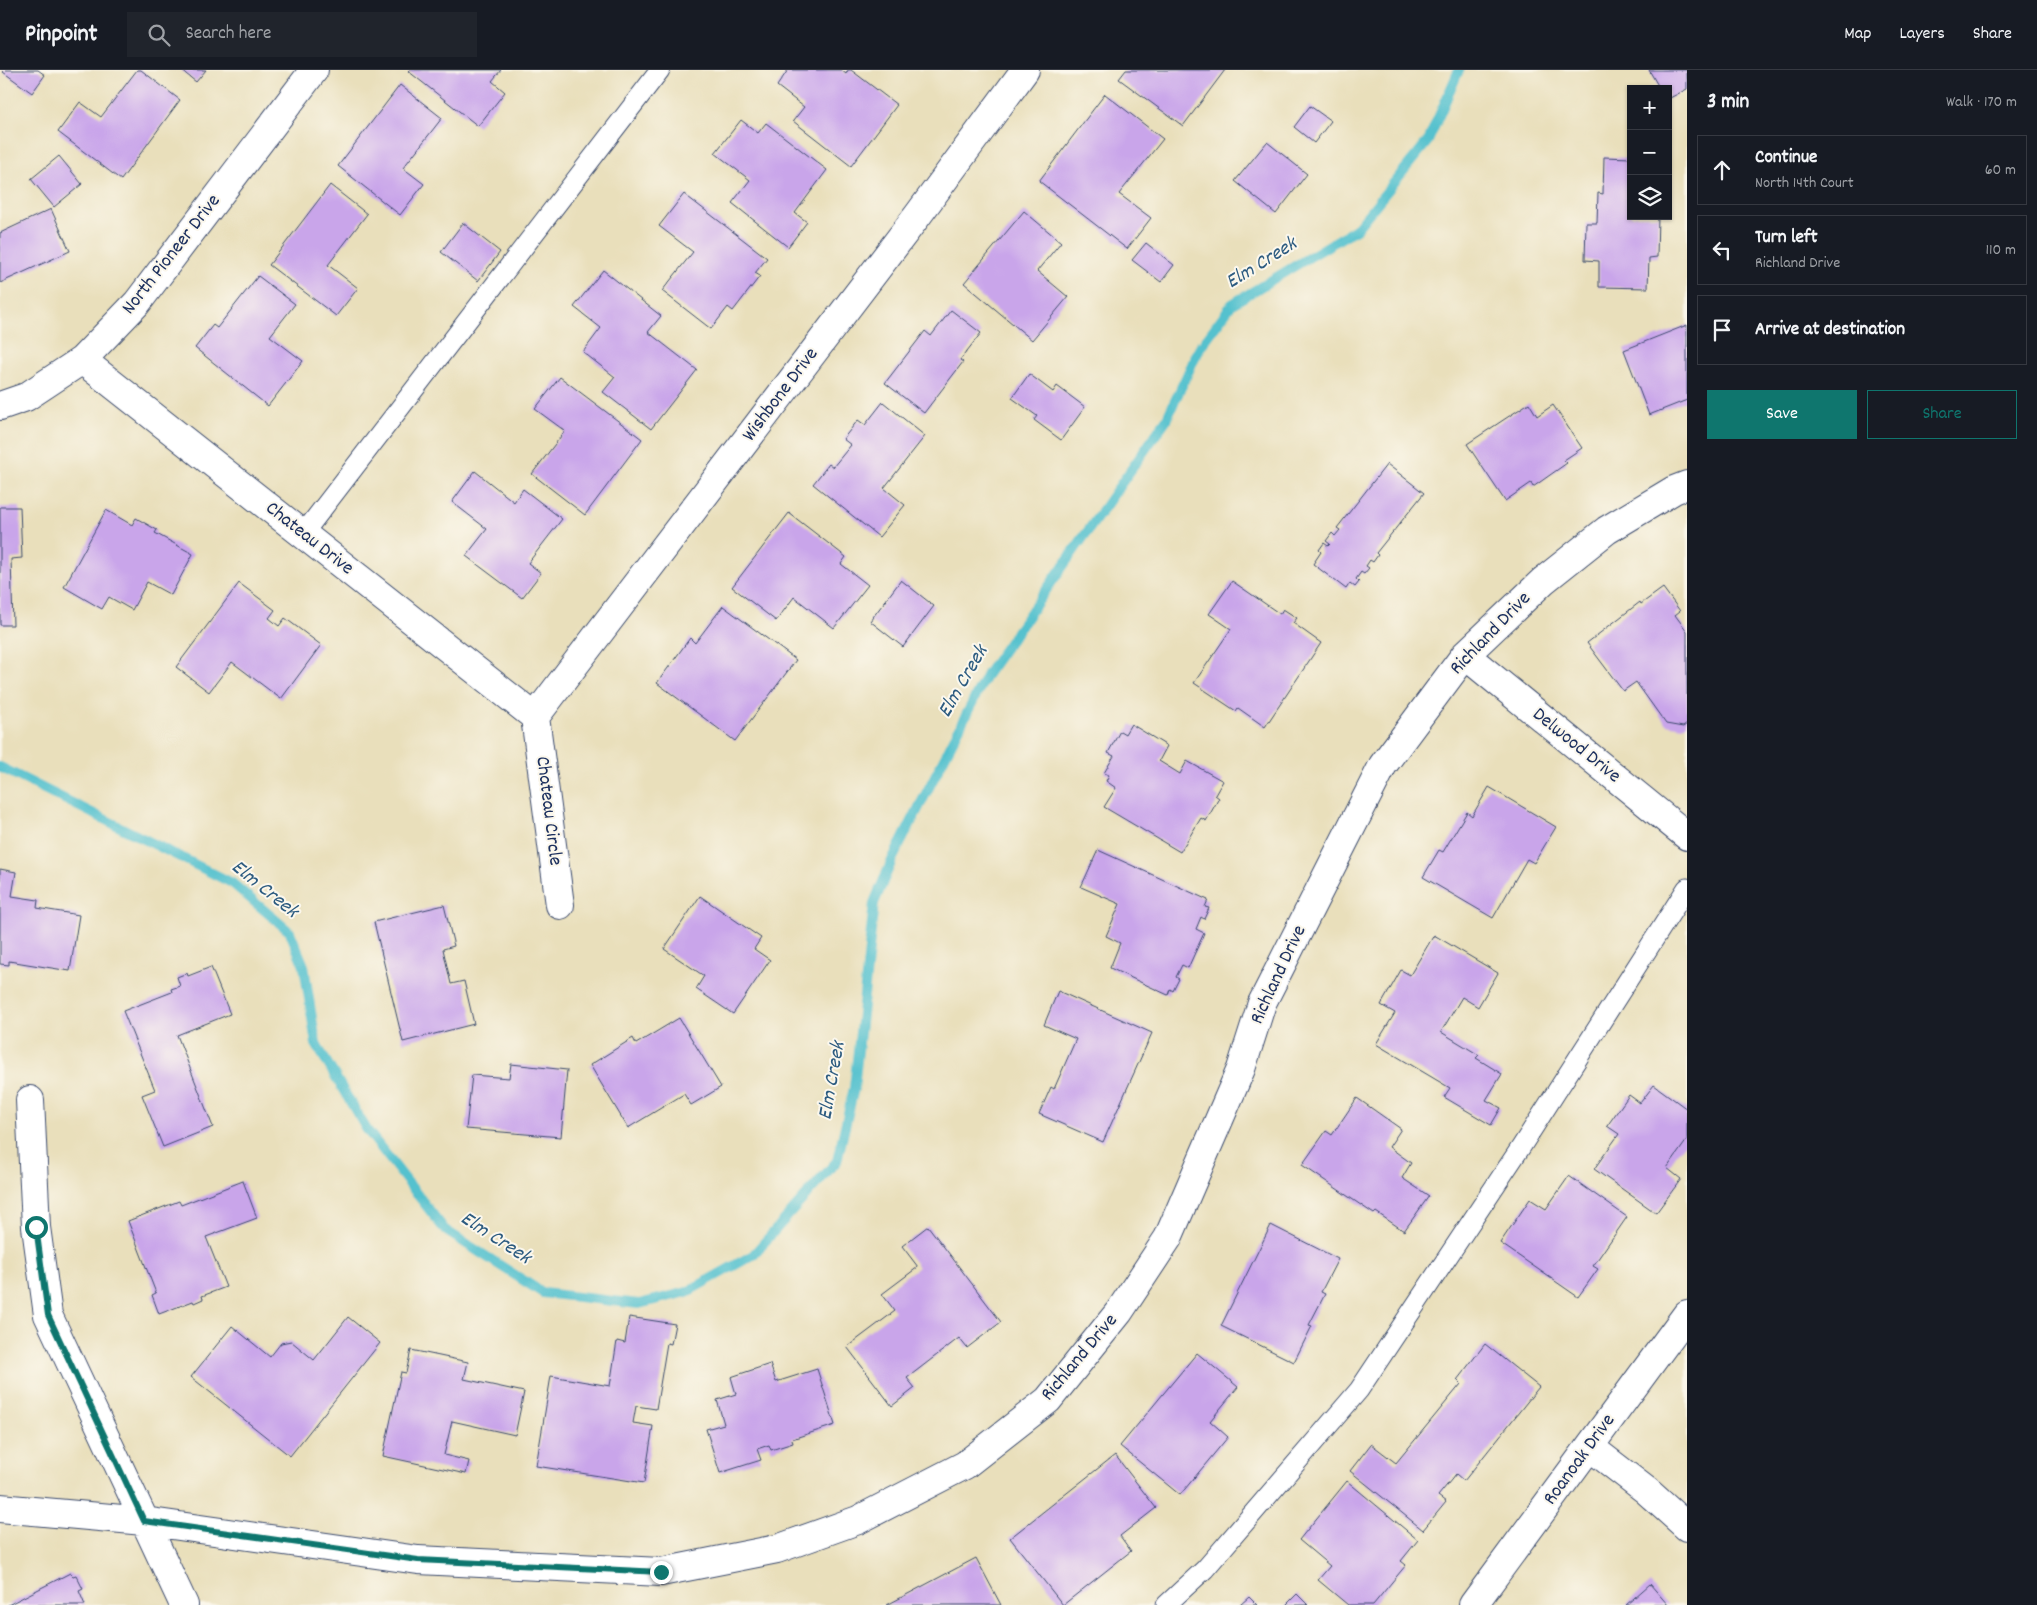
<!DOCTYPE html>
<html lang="en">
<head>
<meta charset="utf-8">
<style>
  body { margin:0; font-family:Dekko,sans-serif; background:#20242c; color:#f1f3f6 }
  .controls { position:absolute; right:15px; top:15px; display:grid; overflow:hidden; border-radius:0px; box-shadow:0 1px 4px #0004 }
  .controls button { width:45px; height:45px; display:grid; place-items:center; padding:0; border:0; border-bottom:1px solid #363941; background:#171b24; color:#f1f3f6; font:25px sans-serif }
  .stop { position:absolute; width:15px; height:15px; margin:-11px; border:4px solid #0f766e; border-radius:50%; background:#fff }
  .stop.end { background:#0f766e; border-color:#fff; box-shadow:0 1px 5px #0008 }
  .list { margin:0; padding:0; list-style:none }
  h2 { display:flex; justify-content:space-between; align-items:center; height:65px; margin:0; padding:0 20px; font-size:21px }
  h2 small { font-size:16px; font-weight:400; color:#9ea1a6 }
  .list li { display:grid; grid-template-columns:32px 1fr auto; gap:15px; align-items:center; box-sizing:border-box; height:70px; margin:0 10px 10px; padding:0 10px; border:1px solid #363941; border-radius:0px }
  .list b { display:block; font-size:19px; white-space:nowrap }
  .list p { margin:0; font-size:16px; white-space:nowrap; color:#9ea1a6 }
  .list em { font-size:16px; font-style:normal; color:#9ea1a6 }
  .actions { display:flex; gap:10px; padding:15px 20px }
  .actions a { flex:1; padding:11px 0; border:1px solid #0f766e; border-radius:0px; text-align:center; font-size:18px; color:#0f766e }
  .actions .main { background:#0f766e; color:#fff }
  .icon { flex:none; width:28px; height:28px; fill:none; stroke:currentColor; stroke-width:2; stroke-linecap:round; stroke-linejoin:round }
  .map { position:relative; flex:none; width:1687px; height:1535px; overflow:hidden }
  header { display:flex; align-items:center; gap:30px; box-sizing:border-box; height:70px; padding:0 25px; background:#171b24; border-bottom:1px solid #363941 }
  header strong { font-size:24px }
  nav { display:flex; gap:28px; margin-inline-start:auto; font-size:18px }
  .search { width:350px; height:45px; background:#20242c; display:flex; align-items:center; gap:12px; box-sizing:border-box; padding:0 18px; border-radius:0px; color:#9ea1a6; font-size:19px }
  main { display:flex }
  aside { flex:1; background:#171b24 }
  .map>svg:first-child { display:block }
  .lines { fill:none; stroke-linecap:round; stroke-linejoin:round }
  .stream { stroke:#55c1ce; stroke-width:10 }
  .building { fill:#c9a5ea }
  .lane-casing { stroke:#3a496c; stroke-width:21 }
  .street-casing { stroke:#3a496c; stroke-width:30 }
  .lane { stroke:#fff; stroke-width:19 }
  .street { stroke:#fff; stroke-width:28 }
  .route { stroke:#0f766e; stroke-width:6 }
  .labels { text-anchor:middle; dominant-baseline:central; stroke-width:4; stroke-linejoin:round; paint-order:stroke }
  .street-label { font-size:20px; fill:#1b2f5e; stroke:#fbf7ec }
  .water-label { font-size:21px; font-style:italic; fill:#2c5b80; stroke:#fbf7ec }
</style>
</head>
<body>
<header>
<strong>Pinpoint</strong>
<div class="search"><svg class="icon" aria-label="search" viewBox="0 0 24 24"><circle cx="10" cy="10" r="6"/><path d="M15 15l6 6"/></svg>Search here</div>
<nav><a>Map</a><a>Layers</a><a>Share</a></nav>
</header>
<main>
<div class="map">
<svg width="1687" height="1535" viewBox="0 0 1687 1535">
  <rect width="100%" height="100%" fill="#fbf7ec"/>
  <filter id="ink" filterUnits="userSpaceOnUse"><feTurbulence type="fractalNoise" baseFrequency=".02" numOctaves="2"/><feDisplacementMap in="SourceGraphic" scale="10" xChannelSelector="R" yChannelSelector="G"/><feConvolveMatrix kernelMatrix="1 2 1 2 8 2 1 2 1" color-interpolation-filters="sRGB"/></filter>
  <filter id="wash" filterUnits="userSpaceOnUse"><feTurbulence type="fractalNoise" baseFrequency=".0096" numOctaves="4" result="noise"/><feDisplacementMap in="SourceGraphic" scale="20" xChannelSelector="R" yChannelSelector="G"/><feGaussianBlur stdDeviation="1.12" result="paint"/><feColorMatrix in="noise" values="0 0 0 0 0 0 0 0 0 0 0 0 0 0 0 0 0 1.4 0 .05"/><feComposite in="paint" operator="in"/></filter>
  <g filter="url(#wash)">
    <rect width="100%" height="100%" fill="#e9dfbb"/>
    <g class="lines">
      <path class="stream" d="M0,697L232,813L290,862L304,896L316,974L367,1060L445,1160L543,1223L639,1234L687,1222L753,1185L837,1091L854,1018L874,833L893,788L987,604L1166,350L1199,279L1232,234L1356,159L1428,71L1459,0"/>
    </g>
    <g id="blocks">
      <path class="building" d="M5,0H38L45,5L32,23L3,2Z
        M137,0H141L180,30L121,110L58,62L80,32L101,47Z
        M181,0H206L196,12Z
        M409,0H501L492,11L505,22L478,56L408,1Z
        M788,0H841L846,4L848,0H851L897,35L851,96L793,51L804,37L777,16Z
        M1126,0H1225L1183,56L1119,9Z
        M1649,0H1687V19L1668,29V19H1660Z
        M400,15L442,48L403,98L424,114L400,145L338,96Z
        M1105,24L1163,69L1119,124L1151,148L1127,179L1039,111Z
        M1310,36L1331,51L1314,73L1294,57Z
        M741,50L758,63L766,53L827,100L795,143L807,152L788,177L732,133L750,110L715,83Z
        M1267,72L1307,104L1276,144L1235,111Z
        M59,86L82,114L54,137L31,109Z
        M1604,87L1631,88V146H1658L1657,187L1649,188L1648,218L1599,217V191L1585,190L1586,153H1597L1598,123L1603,124Z
        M330,115L367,144L328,195L358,218L336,246L269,195Z
        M684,124L767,188L755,203L760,206L733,241L728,237L711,259L662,221L693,182L659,156Z
        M51,139L70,181L0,213V163Z
        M1024,141L1061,172L1037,201L1068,227L1032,270L964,213Z
        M463,153L500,182L478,211L441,182Z
        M1146,173L1174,195L1161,212L1132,190Z
        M603,200L661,246L648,262L697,300L651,359L603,322L615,307L583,282L601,258L574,237Z
        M258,206L295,234L270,266L303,291L268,336L195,278L213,255L217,258Z
        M951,240L981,263L960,290L963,292L924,343L885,313L925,261L931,266Z
        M1687,255V330L1649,345L1624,280Z
        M1029,304L1053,322L1057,316L1085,337L1061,370L1034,350L1037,346L1012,328Z
        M560,307L642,369L585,445L532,404L565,361L535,339Z
        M883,332L925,366L884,418L905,435L879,467L813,414L829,394L833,397L851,375L843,369L858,350L865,355Z
        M1529,333L1537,346L1553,335L1582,378L1564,390L1567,393L1533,417L1531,413L1505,431L1467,374Z
        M1387,394L1424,423L1376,483L1378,485L1373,492L1370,490L1366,496L1369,498L1364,504L1361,502L1356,509L1359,512L1355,517L1350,513L1346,519L1313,494L1321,482L1319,480L1324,473L1328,476L1330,474L1326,471L1332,463L1335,466L1340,460L1337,458Z
        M475,401L514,432L523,419L562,449L528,493L541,503L522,528L466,486L487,459L452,432Z
        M0,437H20L22,488L11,489L13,555H0Z
        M106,440L132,455L136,448L157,460L155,463L193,484L171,525L147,512L132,540L109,527L102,539L64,517Z
        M789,443L846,487L841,494L868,515L834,558L794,527L776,551L732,517Z
        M901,510L934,536L903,577L870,551Z
        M1232,511L1280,544L1283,539L1297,548L1293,553L1321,573L1265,657L1238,638L1236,641L1194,613L1231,559L1209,544Z
        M239,513L275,540L269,548L279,556L285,548L321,575L281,629L232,592L209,622L176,597Z
        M1663,518L1680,541L1675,545L1687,561V654L1683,657L1666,654L1636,612L1623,621L1587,573L1640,532L1641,534Z
        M723,536L796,590L735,671L657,613L690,568L695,573Z
        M1131,654L1167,676L1159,691L1180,704L1187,691L1223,711L1215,725L1219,728L1206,751L1201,748L1180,782L1104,737L1116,718L1106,711L1109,705L1104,703L1114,686L1108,683L1120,661L1125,664Z
        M1489,717L1556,757L1534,793L1527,789L1493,848L1423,807L1439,780L1443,782L1467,742L1472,746Z
        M1098,780L1208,830L1205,837L1209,838L1204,849L1201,847L1196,859L1204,863L1188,898L1182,895L1176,907L1179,909L1173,921L1170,919L1168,925L1110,898L1120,873L1106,866L1120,834L1081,817Z
        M0,799L16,802L12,826L38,830L37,838L79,845L70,901L9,891V895L0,894Z
        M700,826L761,868L754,879L770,890L733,944L696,919L704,906L664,879Z
        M444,835L454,876L443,879L451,914L464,911L474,954L403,972L374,852Z
        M1434,865L1498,903L1478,937L1462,927L1441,962L1479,985L1476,988L1502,1004L1486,1030L1501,1038L1491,1055L1444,1027L1450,1018L1376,974L1395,943L1381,935L1401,900L1410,905Z
        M211,897L230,944L177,965L213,1057L163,1077L142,1025L155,1020L123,941L172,922L171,919L180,916L177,907L187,903L188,906Z
        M1058,921L1152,963L1103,1072L1039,1044L1051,1017L1054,1019L1076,969L1044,955Z
        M679,948L721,1017L691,1035L684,1024L628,1058L590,995L633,968L636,974Z
        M511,994L567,1000L561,1067L466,1059L472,1005L509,1008Z
        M1654,1015L1687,1039V1070L1667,1098L1681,1109L1656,1143L1594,1099L1619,1064L1607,1056L1629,1025L1640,1033Z
        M1357,1028L1401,1059L1389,1077L1411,1093L1402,1108L1429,1126L1404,1161L1376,1142L1374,1144L1302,1095L1326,1061L1332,1065Z
        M1569,1106L1627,1147L1593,1196L1598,1199L1578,1227L1500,1173L1530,1129L1546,1139Z
        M243,1111L257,1148L206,1167L226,1217L202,1226L203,1229L194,1233L193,1231L159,1244L152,1225L156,1223L128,1151L179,1131L181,1135Z
        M1271,1155L1338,1189L1321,1222L1325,1224L1309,1255L1312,1256L1294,1292L1221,1256Z
        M928,1156L1001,1252L967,1278L959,1268L907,1308L915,1318L892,1336L847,1277L895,1241L882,1224L918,1197L902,1176Z
        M348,1247L380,1273L290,1386L191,1307L232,1256L270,1287L281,1273L291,1271L314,1290Z
        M629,1247L675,1254L671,1274L667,1273L656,1339L636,1336L633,1353L653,1356L644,1413L536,1396L551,1306L610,1316L617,1271L625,1273Z
        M1485,1274L1539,1317L1464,1411L1456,1404L1438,1426L1446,1432L1423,1460L1350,1401L1371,1374L1396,1393L1461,1314L1457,1310Z
        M411,1280L468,1292L464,1309L524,1322L515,1365L452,1351L444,1385L469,1391L466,1404L383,1386L401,1302L406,1303Z
        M1197,1283L1238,1317L1210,1351L1228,1367L1180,1425L1120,1376Z
        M770,1294L776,1312L817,1299L835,1355L792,1369L793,1373L771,1380L769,1375L757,1379L761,1390L720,1403L706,1359L724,1354L717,1330L736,1324L731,1307Z
        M1115,1385L1156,1438L1120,1466L1131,1481L1063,1535L1010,1468Z
        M1347,1411L1418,1470L1401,1491L1406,1495L1373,1535H1348L1318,1510L1330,1496L1299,1470Z
        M976,1488L1001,1535H887Z
        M70,1503L73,1506L76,1505L83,1519L79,1521L85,1535H8Z
        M1650,1514L1668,1535H1626Z
        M1297,1524L1308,1535H1286Z
        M1249,1527L1257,1535H1240Z"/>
    </g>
  </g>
  <g filter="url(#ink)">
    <use href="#blocks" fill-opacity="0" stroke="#3a496c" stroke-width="1"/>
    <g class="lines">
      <defs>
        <path id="lane" d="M303,464L660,0
          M1166,1535L1205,1499L1359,1320L1521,1077L1687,818"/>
        <path id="street" d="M82,290L535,647
          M0,336L26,327L82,290L137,233L314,0
          M1465,585L1687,766
          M535,647L918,145L1025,0
          M535,647L560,835
          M30,1030L36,1157L48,1245L184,1535
          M1590,1377L1647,1421L1687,1457
          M0,1438L144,1451L418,1490L661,1502L777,1479L858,1450L965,1395L1048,1330L1119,1242L1168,1168L1241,999L1262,933L1383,695L1465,585L1543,511L1607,460L1674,420L1687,415
          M1473,1535L1687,1244"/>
      </defs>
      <use href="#lane" class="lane-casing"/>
      <use href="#street" class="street-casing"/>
      <use href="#lane" class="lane"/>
      <use href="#street" class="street"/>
    </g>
  </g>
  <g class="lines" filter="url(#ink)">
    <path class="route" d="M36,1157L48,1245L144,1451L418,1490L661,1502"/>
  </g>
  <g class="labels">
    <g class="street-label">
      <text transform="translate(172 185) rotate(-52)">North Pioneer Drive</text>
      <text transform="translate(781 325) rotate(-53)">Wishbone Drive</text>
      <text transform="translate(309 469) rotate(38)">Chateau Drive</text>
      <text transform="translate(1491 564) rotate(-46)">Richland Drive</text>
      <text transform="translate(1576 676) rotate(39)">Delwood Drive</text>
      <text transform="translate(548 741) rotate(83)">Chateau Circle</text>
      <text transform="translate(1279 905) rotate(-65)">Richland Drive</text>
      <text transform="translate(1080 1288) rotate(-50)">Richland Drive</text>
      <text transform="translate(1580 1390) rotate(-54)">Roanoak Drive</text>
    </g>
    <g class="water-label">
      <text transform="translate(1262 194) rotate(-32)">Elm Creek</text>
      <text transform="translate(964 612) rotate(-60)">Elm Creek</text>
      <text transform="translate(264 820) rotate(39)">Elm Creek</text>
      <text transform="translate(833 1011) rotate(-80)">Elm Creek</text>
      <text transform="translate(495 1169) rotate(33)">Elm Creek</text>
    </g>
  </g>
</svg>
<div class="controls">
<button>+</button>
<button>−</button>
<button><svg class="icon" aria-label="layers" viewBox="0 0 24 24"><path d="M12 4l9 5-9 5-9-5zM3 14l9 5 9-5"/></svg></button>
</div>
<div class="stop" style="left:36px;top:1157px"></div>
<div class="stop end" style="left:661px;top:1502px"></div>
</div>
<aside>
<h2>3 min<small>Walk · 170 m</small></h2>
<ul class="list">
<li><svg class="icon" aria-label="ahead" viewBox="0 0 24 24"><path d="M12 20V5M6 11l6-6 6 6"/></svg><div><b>Continue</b><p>North 14th Court</p></div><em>60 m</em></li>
<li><svg class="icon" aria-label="left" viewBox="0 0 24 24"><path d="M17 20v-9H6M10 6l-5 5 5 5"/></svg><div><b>Turn left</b><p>Richland Drive</p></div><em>110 m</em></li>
<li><svg class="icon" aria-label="arrive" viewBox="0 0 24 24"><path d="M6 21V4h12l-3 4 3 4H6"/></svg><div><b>Arrive at destination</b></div></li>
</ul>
<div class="actions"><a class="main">Save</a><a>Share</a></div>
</aside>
</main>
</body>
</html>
